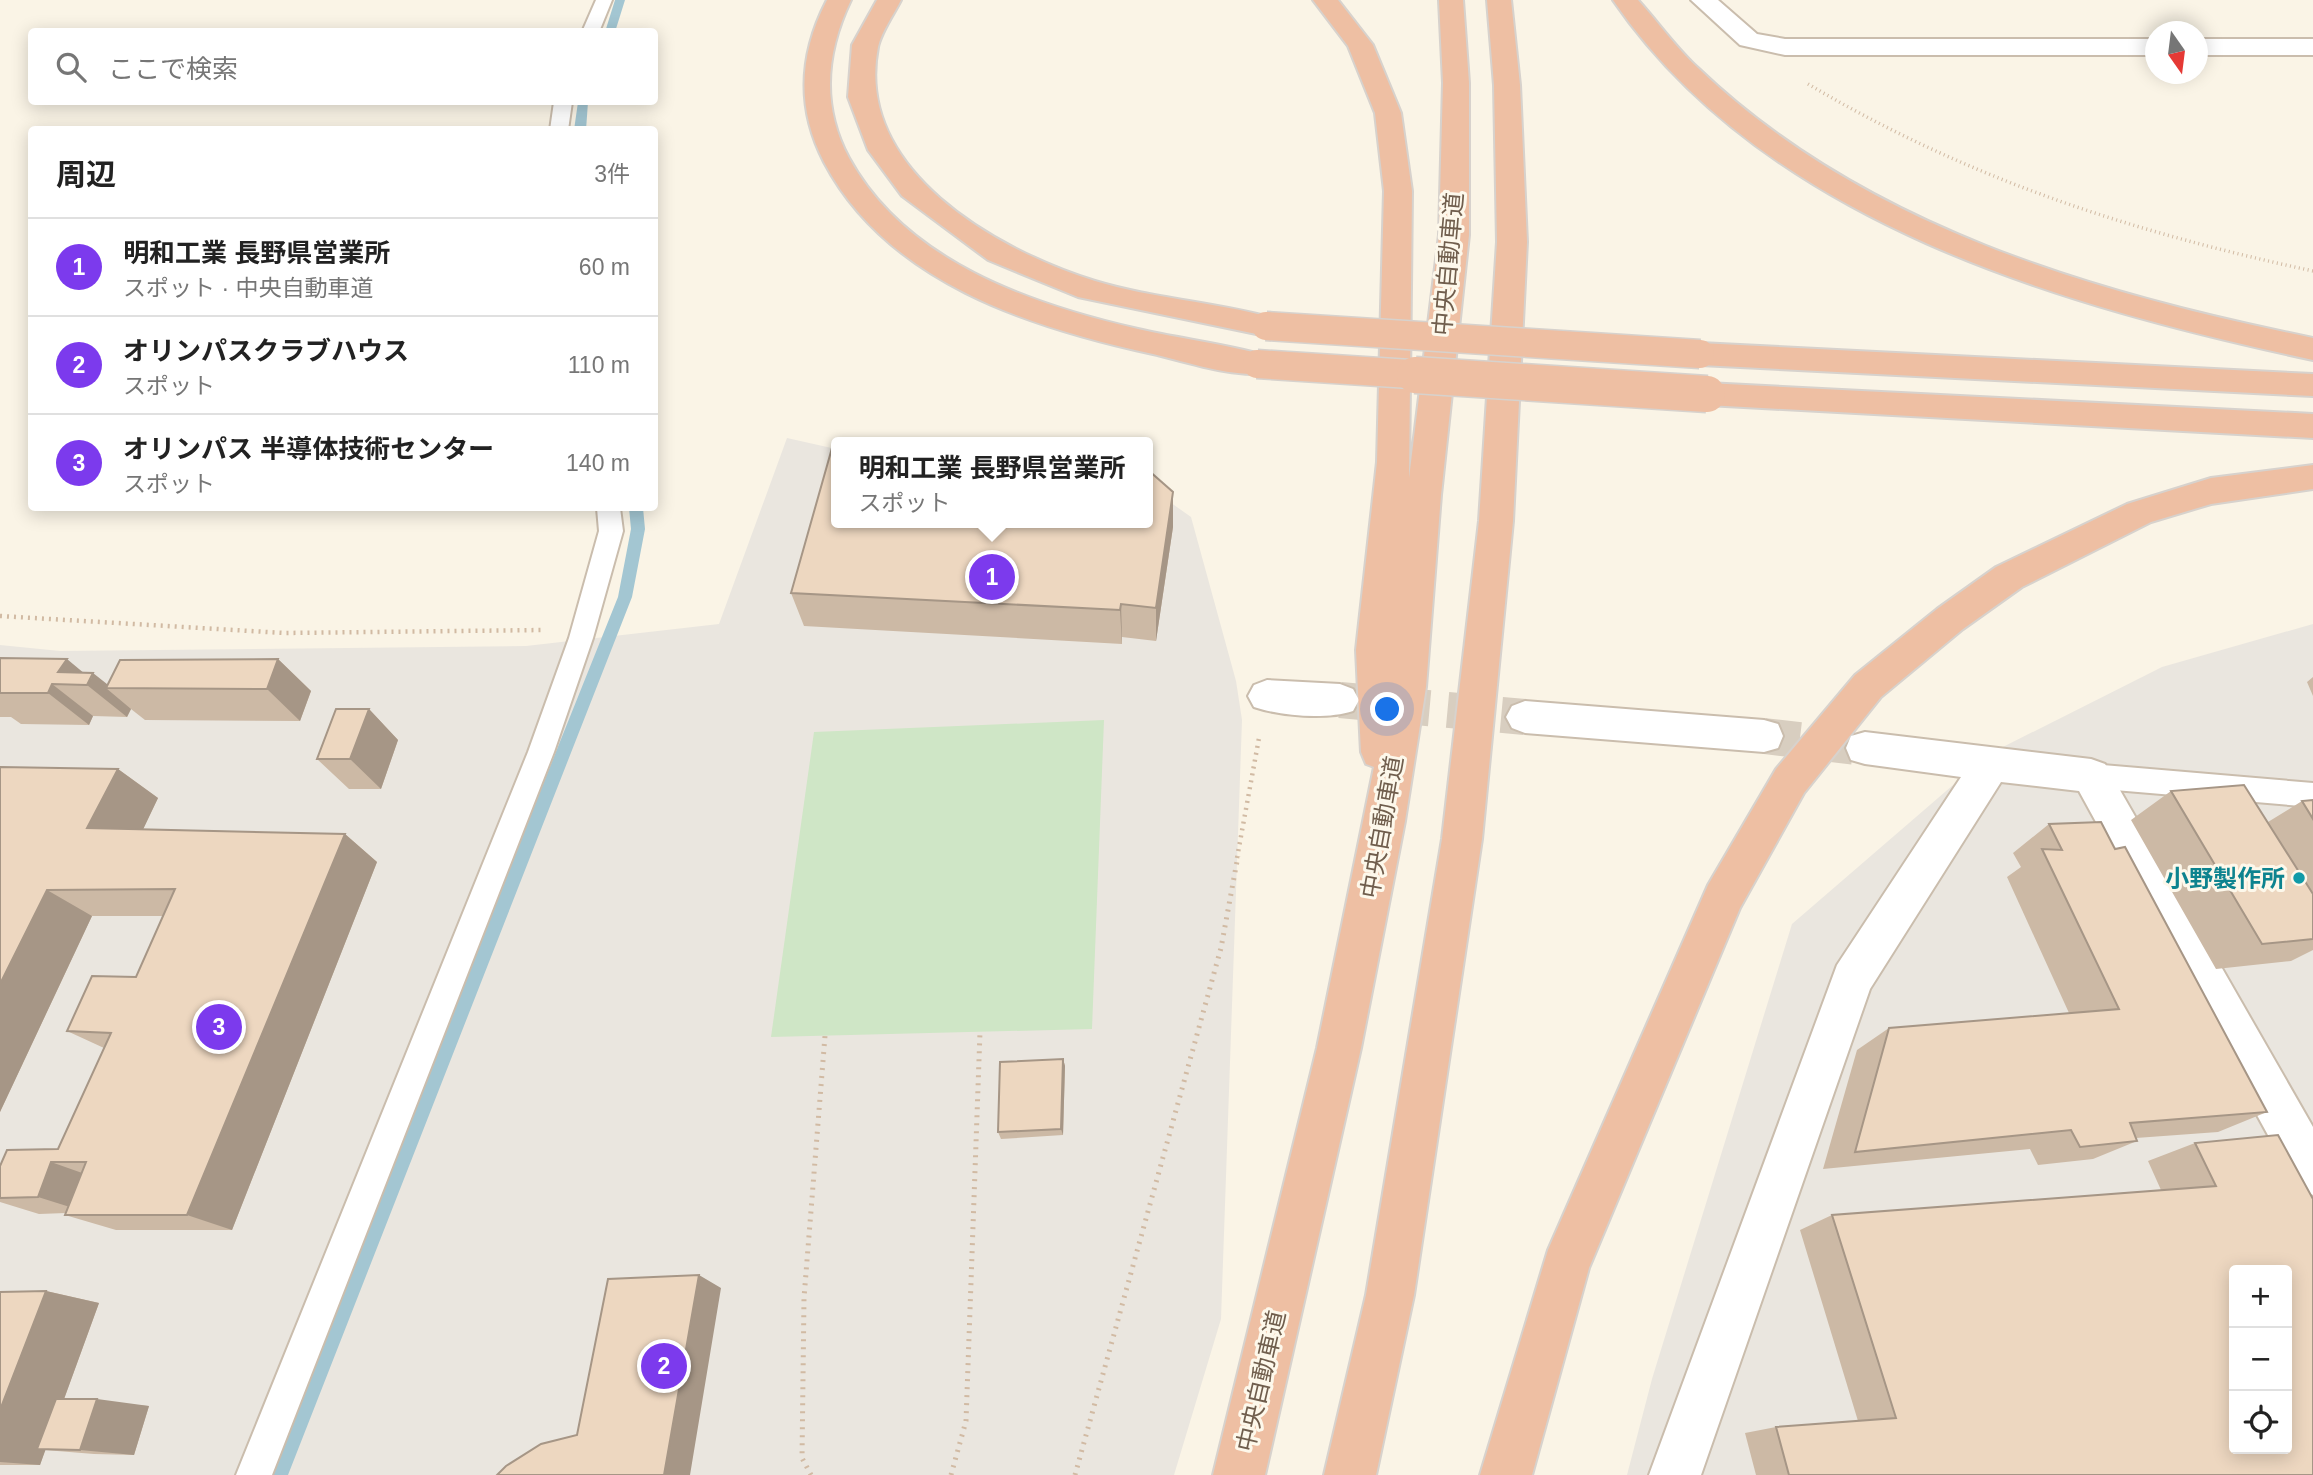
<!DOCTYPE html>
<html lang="ja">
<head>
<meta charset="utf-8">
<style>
  body { margin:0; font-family:Helvetica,"Noto Sans JP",sans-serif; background:#f6f6f6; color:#222 }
  .controls { position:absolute; right:21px; bottom:21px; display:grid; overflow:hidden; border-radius:7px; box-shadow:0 4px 18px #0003 }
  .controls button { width:63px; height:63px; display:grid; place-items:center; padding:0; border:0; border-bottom:2px solid #e0e0e0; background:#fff; color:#222; font:35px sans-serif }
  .compass { position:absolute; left:2145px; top:21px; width:63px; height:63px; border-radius:50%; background:#fff; box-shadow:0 4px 18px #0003; rotate:166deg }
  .you { position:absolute; left:1388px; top:710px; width:24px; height:24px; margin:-18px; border:5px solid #fff; border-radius:50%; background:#1a73e8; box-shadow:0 0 0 10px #1a73e833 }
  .badge { display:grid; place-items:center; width:46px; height:46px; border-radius:50%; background:#7c3aed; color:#fff; font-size:23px; font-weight:700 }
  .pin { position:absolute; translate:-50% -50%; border:4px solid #fff; box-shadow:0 2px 7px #0006 }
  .popup { position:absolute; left:831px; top:437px; width:322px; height:91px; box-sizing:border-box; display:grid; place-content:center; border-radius:7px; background:#fff; filter:drop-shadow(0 2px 5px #0005); font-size:23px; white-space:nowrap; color:#767676 }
  .popup b { font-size:26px; color:#222 }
  .popup::after { content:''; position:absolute; left:50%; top:100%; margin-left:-14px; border:14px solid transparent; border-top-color:#fff }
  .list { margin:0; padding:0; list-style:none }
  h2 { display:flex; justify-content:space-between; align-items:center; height:91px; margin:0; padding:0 28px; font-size:30px }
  h2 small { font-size:23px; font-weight:400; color:#767676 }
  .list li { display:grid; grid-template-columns:46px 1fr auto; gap:21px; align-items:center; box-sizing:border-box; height:98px; padding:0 28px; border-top:2px solid #e0e0e0 }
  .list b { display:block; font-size:26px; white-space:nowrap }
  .list p { margin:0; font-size:23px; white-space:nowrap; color:#767676 }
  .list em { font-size:23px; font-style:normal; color:#767676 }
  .icon { flex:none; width:38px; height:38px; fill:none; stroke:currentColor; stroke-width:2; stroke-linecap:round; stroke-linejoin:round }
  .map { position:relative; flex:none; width:2313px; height:1475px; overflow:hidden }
  .search { position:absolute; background:#fff; box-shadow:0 4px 18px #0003; left:28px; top:28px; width:630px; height:77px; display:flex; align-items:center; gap:18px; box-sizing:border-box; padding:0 24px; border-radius:7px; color:#767676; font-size:26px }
  .panel { position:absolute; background:#fff; box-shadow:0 4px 18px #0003; left:28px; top:126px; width:630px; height:385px; border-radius:7px }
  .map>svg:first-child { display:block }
  .industrial { fill:#eae6df; fill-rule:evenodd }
  .green { fill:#cfe6c6 }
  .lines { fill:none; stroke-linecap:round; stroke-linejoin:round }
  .stream { fill:#a3c6d2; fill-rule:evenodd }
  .street-tunnel { stroke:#d8cec0; stroke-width:36; stroke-dasharray:36 18; stroke-linecap:butt }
  .lane-casing { stroke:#cabdad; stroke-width:4 }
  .street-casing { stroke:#cabdad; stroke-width:4 }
  .highway-casing { stroke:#d7d2cd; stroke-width:4 }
  .path-far2 { stroke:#d1baa3; stroke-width:3.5; stroke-dasharray:1 3.5; stroke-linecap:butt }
  .path-far1 { stroke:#d1baa3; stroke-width:4.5; stroke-dasharray:2 5; stroke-linecap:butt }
  .path { stroke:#d1baa3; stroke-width:5; stroke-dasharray:2 6; stroke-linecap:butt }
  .lane { fill:#fff; fill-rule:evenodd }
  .street { fill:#fff; fill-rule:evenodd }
  .highway { fill:#eebfa3; fill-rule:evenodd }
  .highway-bridge-far1-casing { stroke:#d7d2cd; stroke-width:31; stroke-linecap:butt }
  .highway-bridge-casing { stroke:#d7d2cd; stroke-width:39; stroke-linecap:butt }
  .highway-bridge-far1 { stroke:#eebfa3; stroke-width:28 }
  .highway-bridge { stroke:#eebfa3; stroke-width:36 }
  .wall { fill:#ccb9a5 }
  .shaded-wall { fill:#a69686 }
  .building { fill:#edd7c0; stroke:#a69686; stroke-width:2; fill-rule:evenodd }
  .culture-dot { fill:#0f9aa8; stroke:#fdf8eb; stroke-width:2.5 }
  .labels { text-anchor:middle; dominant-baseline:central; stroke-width:6; stroke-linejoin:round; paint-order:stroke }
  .street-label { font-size:24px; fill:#705e4d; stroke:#fdf8eb }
  .culture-label { font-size:24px; font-weight:bold; fill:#0d838f; stroke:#fdf8eb; text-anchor:end }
</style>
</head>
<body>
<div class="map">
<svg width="2313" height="1475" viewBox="0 0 2313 1475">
  <rect width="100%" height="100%" fill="#faf4e6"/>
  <path class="industrial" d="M787,438L836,449V523H1148L1167,500L1191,517L1236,681L1242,720L1221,1319L1174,1475H0V645L60,651L526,646L719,624Z
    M2313,624V1475H1627L1652,1379L1792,924L1989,754L2162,667ZM2234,1270H2287V1449H2234Z"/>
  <path class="green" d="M1104,720L1092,1029L771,1037L814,732Z"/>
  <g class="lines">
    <path class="stream" d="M615,0H625L615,32H605Z
      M578,102H588L586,130H574Z
      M629,508H643L645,529L632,597L288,1475H266L618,597L631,529Z"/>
    <path class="street-tunnel" d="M1340,700L1525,717
      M1764,736L1865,748"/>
    <defs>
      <path id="lane" d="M596,0H612L599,32H582Z
        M554,102H572L568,130H550Z
        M597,508H620L623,531L593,638L554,752L272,1475H236L528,752L569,638L599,531Z
        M2091,764L2313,783V807L2091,788L2082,784L2078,776L2082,768Z"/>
      <path id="street" d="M1691,0H1718L1757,34L1785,39H2156V55H1785L1740,45Z
        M2198,39H2313V55H2198Z
        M1267,680L1340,684L1353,689L1359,700L1353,711C1326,720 1281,716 1254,707L1248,696L1254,685Z
        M1525,701L1764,720L1778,724L1783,736L1778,748L1764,752L1525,733L1512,728L1506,717L1512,706Z
        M1865,732L2091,759L2105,764L2313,1127V1195L2297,1188L2079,791L2001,782L1870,989L1701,1475H1649L1837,965L1961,777L1865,764L1851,760L1846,748L1851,736Z"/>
      <path id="highway" d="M827,0H851C826,52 821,106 849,158C905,261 1029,304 1138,329C1181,339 1226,344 1268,356L1273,364L1268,372C1240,380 1183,361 1153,354C1029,327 887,282 824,162C796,108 799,54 827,0Z
        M877,0H901C894,14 881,32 878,47C854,170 996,250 1095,281C1154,299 1218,302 1277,319L1281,326L1277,333L1266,336L1078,297L988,260L902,196L868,150L848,97L852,45Z
        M1313,0H1338L1373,45L1401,113L1412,191L1409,478L1439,235L1443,83L1439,0H1463L1469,83V235L1441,495L1426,687L1405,821L1361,1048L1265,1475H1213L1317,1048L1374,767L1366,764L1361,752L1356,650L1377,462L1384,191L1375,113L1348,46Z
        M1487,0H1511L1520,85L1527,242L1513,521L1482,839L1414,1295L1376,1475H1324L1366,1295L1442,839L1479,521L1497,242L1494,85Z
        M1613,0H1638C1658,22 1676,48 1698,68C1864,227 2094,293 2313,338V360C2063,306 1766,223 1613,0Z
        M1700,343L2313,374V396L1700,365L1689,362L1684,354L1689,346Z
        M1707,383L2313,414V438L1707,405L1696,402L1691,394L1696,386Z
        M2313,465V489L2211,504L2151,522L2022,587L1963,629L1881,697L1804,793L1740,908L1589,1268L1532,1475H1480L1548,1250L1708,885L1776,769L1855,675L1937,609L1996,567L2127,504L2211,478Z"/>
    </defs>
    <use href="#lane" class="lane-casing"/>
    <use href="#street" class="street-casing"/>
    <use href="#highway" class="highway-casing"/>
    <path class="path-far2" d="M1808,84C1968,179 2132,232 2313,271"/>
    <path class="path-far1" d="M0,616L284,633L544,630
      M1237,858L1259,738"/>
    <path class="path" d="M811,1475L802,1458L804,1298L825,1036
      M951,1475L966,1421L980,1032
      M1075,1475L1221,948L1238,856"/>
    <use href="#lane" class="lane"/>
    <use href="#street" class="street"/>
    <use href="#highway" class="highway"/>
    <defs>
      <path id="highway-bridge-far1" d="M1266,326L1700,354
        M1257,364L1441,376"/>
      <path id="highway-bridge" d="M1415,375L1707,394"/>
    </defs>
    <use href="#highway-bridge-far1" class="highway-bridge-far1-casing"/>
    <use href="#highway-bridge" class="highway-bridge-casing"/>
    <use href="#highway-bridge-far1" class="highway-bridge-far1"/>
    <use href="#highway-bridge" class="highway-bridge"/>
  </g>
  <path class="wall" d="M1173,492V527L1156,641L1122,637V644L804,626L791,593Z
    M0,658L84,673L108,685L278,659L311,691L300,721L145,720L131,709L127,717L93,716L89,725L21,724L11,717H0Z
    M2313,677V696L2307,682Z
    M369,709L398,740L381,789H349L317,759Z
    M0,767L118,769L158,798L143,829L345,834L377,862L232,1230H116L65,1215L66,1213L39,1214L0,1202V1166L58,1149L104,1048L67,1031L136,977L163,916H92L0,1112Z
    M2171,791L2268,822L2302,801L2313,800V950L2291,961L2216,969L2131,820Z
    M2049,824L2115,849L2267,1112L2218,1132L2136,1138L2137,1141L2093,1159L2038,1165L2030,1149L1823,1169L1857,1050L1889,1028L2069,1013L2007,877L2021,867L2013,853Z
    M1063,1059L1065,1066L1063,1135L1001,1139L998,1132Z
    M2278,1135L2313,1475H1756L1745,1433L1776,1427L1858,1421L1800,1230L1832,1215L2161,1190L2148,1161L2195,1143Z
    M46,1291L99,1303L64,1399L149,1406L134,1455L94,1454L45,1450L40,1465H0V1292Z"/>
  <path class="shaded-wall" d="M1173,492V527L1156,641V608Z
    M1121,604L1122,637V644L1120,610Z
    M67,659L91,679L93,673L112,688H106L131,709L127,717L87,685L58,672Z
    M278,659L311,691L300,721L267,689Z
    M52,684L93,716L89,725L48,693Z
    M369,709L398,740L381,789L350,759Z
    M118,769L158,798L130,857L87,828Z
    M345,834L377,862L232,1230L187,1215Z
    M47,890L92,916L0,1112V984Z
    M1063,1059L1065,1066L1063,1135L1061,1129Z
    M51,1162L102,1180L89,1213L38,1197Z
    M699,1275L721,1288L690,1475H664Z
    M46,1291L99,1303L40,1465L0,1462V1410Z
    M97,1399L149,1406L134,1455L80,1450Z"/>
  <path class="building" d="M832,448H836V523H1148V470L1173,492L1156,608L1121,604L1120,610L791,593Z
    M0,658L67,659L58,672L93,673L87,685L52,684L48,693H0Z
    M278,659L267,689L106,688L120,660Z
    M336,709H369L350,759H317Z
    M0,767L118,769L87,828L345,834L187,1215H65L86,1162H51L38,1197L0,1198V1166L7,1150L58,1149L111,1033L67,1031L92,976L136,977L175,889L47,890L0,984Z
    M2244,785L2313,894V939L2262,944L2171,791Z
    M2313,800V819L2302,801Z
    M2101,822L2115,849L2125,847L2267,1112L2130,1123L2137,1141L2080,1147L2071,1130L1855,1152L1889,1028L2119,1009L2042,849L2062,850L2049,824Z
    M1063,1059L1061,1129L998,1132L1000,1062Z
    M2278,1135L2313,1199V1475H1789L1776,1427L1896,1418L1832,1215L2216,1186L2195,1143ZM2234,1270H2287V1449H2234Z
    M699,1275L664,1475H497L506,1466L541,1444L577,1435L608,1279Z
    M46,1291L0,1410V1292Z
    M56,1399H97L80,1450L37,1449Z"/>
  <circle class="culture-dot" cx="2299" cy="878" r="7"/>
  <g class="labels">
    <g class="street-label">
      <text transform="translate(1448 264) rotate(-85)">中央自動車道</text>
      <text transform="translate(1382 827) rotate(-80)">中央自動車道</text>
      <text transform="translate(1261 1381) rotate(-77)">中央自動車道</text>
    </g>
    <g class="culture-label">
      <text x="2285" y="878">小野製作所</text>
    </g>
  </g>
</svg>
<div class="controls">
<button>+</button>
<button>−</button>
<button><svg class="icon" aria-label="locate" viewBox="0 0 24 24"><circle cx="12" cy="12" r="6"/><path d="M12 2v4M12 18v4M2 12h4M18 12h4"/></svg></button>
</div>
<svg class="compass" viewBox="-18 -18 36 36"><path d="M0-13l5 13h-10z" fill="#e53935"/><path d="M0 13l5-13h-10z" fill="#767676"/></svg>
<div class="you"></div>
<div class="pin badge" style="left:992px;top:577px">1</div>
<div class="popup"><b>明和工業 長野県営業所</b>スポット</div>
<div class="pin badge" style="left:664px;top:1366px">2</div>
<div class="pin badge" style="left:219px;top:1027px">3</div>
<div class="search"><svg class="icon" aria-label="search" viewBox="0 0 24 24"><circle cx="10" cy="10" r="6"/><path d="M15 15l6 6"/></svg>ここで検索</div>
<section class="panel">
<h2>周辺<small>3件</small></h2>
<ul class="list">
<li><span class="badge">1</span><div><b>明和工業 長野県営業所</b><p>スポット · 中央自動車道</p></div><em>60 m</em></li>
<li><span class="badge">2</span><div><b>オリンパスクラブハウス</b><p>スポット</p></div><em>110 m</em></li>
<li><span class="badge">3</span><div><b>オリンパス 半導体技術センター</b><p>スポット</p></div><em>140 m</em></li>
</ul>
</section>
</div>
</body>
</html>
